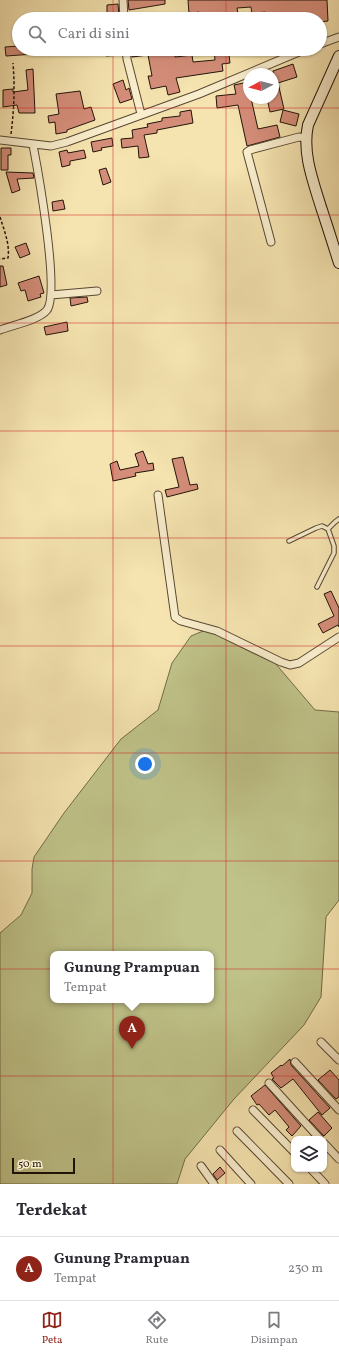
<!DOCTYPE html>
<html lang="id">
<head>
<meta charset="utf-8">
<style>
  body { margin:0; font-family:Vollkorn,serif; background:#f7f7f7; color:#2b2b33 }
  .controls { position:absolute; right:12px; bottom:12px; display:grid; overflow:hidden; border-radius:8px; box-shadow:0 1px 3px #0004 }
  .controls button { width:36px; height:36px; display:grid; place-items:center; padding:0; border:0; border-bottom:1px solid #e1e1e2; background:#fff; color:#2b2b33; font:20px sans-serif }
  .compass { position:absolute; left:243px; top:68px; width:36px; height:36px; border-radius:50%; background:#fff; box-shadow:0 1px 3px #0004; rotate:263deg }
  .scale { position:absolute; left:12px; bottom:10px; width:63px; box-sizing:border-box; padding-left:4px; border:2px solid #231409; border-top:0; font-size:11px; line-height:14px; white-space:nowrap; color:#231409; -webkit-text-stroke:3px #f8edcc; paint-order:stroke }
  .you { position:absolute; left:145px; top:764px; width:14px; height:14px; margin:-10px; border:3px solid #fff; border-radius:50%; background:#1a73e8; box-shadow:0 0 0 6px #1a73e833 }
  .badge { display:grid; place-items:center; width:26px; height:26px; border-radius:50%; background:#8f2418; color:#fff; font-size:13px; font-weight:700 }
  .pin { position:absolute; translate:-50% -33px; filter:drop-shadow(0 1px 2px #0008) }
  .pin::after { content:''; position:absolute; top:21px; width:14px; height:12px; background:inherit; clip-path:polygon(0 0,100% 0,50% 100%) }
  .popup { position:absolute; left:50px; top:951px; width:164px; height:52px; box-sizing:border-box; display:grid; place-content:center; border-radius:8px; background:#fff; filter:drop-shadow(0 1px 3px #0005); font-size:13px; white-space:nowrap; color:#7c7c81 }
  .popup b { font-size:15px; color:#2b2b33 }
  .popup::after { content:''; position:absolute; left:50%; top:100%; margin-left:-8px; border:8px solid transparent; border-top-color:#fff }
  .list { margin:0; padding:0; list-style:none }
  h2 { display:flex; justify-content:space-between; align-items:center; height:52px; margin:0; padding:0 16px; font-size:17px }
  h2 small { font-size:13px; font-weight:400; color:#7c7c81 }
  .list li { display:grid; grid-template-columns:26px 1fr auto; gap:12px; align-items:center; box-sizing:border-box; height:64px; padding:0 16px; border-top:1px solid #e1e1e2 }
  .list b { display:block; font-size:15px; white-space:nowrap }
  .list p { margin:0; font-size:13px; white-space:nowrap; color:#7c7c81 }
  .list em { font-size:13px; font-style:normal; color:#7c7c81 }
  .icon { flex:none; width:22px; height:22px; fill:none; stroke:currentColor; stroke-width:2; stroke-linecap:round; stroke-linejoin:round }
  .map { position:relative; flex:none; width:339px; height:1184px; overflow:hidden }
  .search { position:absolute; background:#fff; box-shadow:0 1px 3px #0004; left:12px; right:12px; top:12px; height:44px; display:flex; align-items:center; gap:10px; box-sizing:border-box; padding:0 14px; border-radius:22px; color:#7c7c81; font-size:15px }
  .sheet { height:116px; background:#fff }
  nav { display:flex; justify-content:space-around; align-items:center; box-sizing:border-box; height:56px; border-top:1px solid #e1e1e2; background:#fff; font-size:11px; color:#7c7c81 }
  nav a { display:grid; justify-items:center; gap:2px }
  nav .on { color:#8f2418 }
  .map>svg:first-child { display:block }
  .green { fill:#bfc389; stroke:#716c49; fill-rule:evenodd }
  .building { fill:#d48d79; stroke:#231409 }
  .lines { fill:none; stroke-linecap:round; stroke-linejoin:round }
  .lane-casing { stroke:#584833; stroke-width:5.5 }
  .street-casing { stroke:#584833; stroke-width:9 }
  .secondary-casing { stroke:#231409; stroke-width:12 }
  .path { stroke:#231409; stroke-width:1.5; stroke-dasharray:3 2; stroke-linecap:butt }
  .lane { stroke:#f8edcc; stroke-width:3.5 }
  .street { stroke:#f8edcc; stroke-width:7 }
  .secondary { stroke:#f8edcc; stroke-width:10 }
  .grid { fill:none; stroke:#d62828; stroke-width:1; stroke-opacity:0.55 }
</style>
</head>
<body>
<div class="map">
<svg width="339" height="1184" viewBox="0 0 339 1184">
  <rect width="100%" height="100%" fill="#f5e4b0"/>
  <filter id="stains"><feTurbulence type="fractalNoise" baseFrequency=".005" numOctaves="4"/><feColorMatrix values="0 0 0 0 .2 0 0 0 0 .09 0 0 0 0 .02 0 0 0 .5 -.17"/></filter>
  <radialGradient id="worn" r=".72"><stop offset=".6" stop-color="#630" stop-opacity="0"/><stop offset="1" stop-color="#630" stop-opacity=".3"/></radialGradient>
  <path class="green" d="M208,629L275,663L315,710L339,712V900L326,917L321,997L304,1025L234,1099L185,1159L177,1184H0V933L21,915L32,893V869L34,857L64,813L121,739L158,710L172,663L191,636ZM53,954H211V1000H53Z"/>
  <path class="building" d="M128,0H165V4L129,10Z
    M188,0H327L328,21L320,22V19H290V15H265V12L252,14L251,7L237,8L239,19H200L199,12L189,14Z
    M118,4L119,16L107,17V5Z
    M19,46V49H34V54L6,56L5,47Z
    M105,49H121L122,55L106,56Z
    M131,49H175V57L192,55L193,62L215,60L214,49H244V54L229,55L230,63L222,64L223,71L176,78L180,92L168,95L166,86L151,89L148,76H152L148,55L132,57Z
    M293,64L297,77L278,83L284,109L270,112L267,98H273V71Z
    M33,69L35,113H19L17,105L3,107V90L13,89V92L28,90L26,70Z
    M123,80L126,90L129,88L132,99L120,103L113,84Z
    M248,82L249,98H251L258,129L277,125L280,137L247,146L238,105L217,108L216,96L236,94L234,85Z
    M80,91L84,109L91,107L95,120L67,130V132L56,134L55,122L49,123L48,116L59,114L56,94Z
    M191,110L193,123L157,130V133L144,135L149,157L139,158L138,146L122,148L121,139L133,138L132,130L148,127L147,124L162,121V118L180,116V112Z
    M283,110L299,114L296,126L280,122Z
    M112,138L113,146L101,148L102,150L93,152L91,142Z
    M1,148H11V155H8V170H1Z
    M67,150L68,153L84,150L86,158L70,161V165L62,167L59,152Z
    M106,168L111,182L103,185L99,170Z
    M6,172L33,173L34,178L17,179L20,190L12,193Z
    M63,200L65,209L53,211L52,202Z
    M26,243L30,254L20,258L15,247Z
    M0,266H3L7,285L0,287Z
    M39,276L44,293L40,294L41,297L28,301L25,290L21,291L18,283Z
    M87,297L88,302L71,306L70,298Z
    M67,322L68,331L46,335L44,327Z
    M143,451L148,464L153,463L154,470L135,473L136,476L113,481L110,464L117,461L120,470L139,466L135,454Z
    M183,457L190,485L197,484L198,489L167,497L165,490L179,487L172,459Z
    M331,591L339,608V627L338,625L323,633L318,624L334,616L324,594Z
    M290,1059L291,1065L330,1108L322,1115L293,1079L281,1088L272,1079L274,1078L271,1073L281,1065L282,1066Z
    M330,1070L339,1080V1097L336,1099L318,1080Z
    M265,1085L301,1126L292,1136L286,1130L289,1127L275,1110L269,1115L259,1104L257,1105L251,1096Z
    M318,1112L332,1128L324,1136L309,1120Z
    M220,1167L225,1173L217,1180L213,1174Z"/>
  <g class="lines">
    <defs>
      <path id="lane" d="M289,541L316,528L322,526L328,529
        M317,587L334,553V546L328,529L335,522L339,519"/>
      <path id="street" d="M123,0L124,19
        M320,44L339,37
        M126,49L127,59L141,114
        M0,140L51,146L67,142L199,94L306,49
        M271,242L247,152L250,150L299,137L306,138
        M51,295L97,291
        M0,330C13,325 39,320 47,310C60,292 38,171 33,145
        M158,495L175,617L181,621L217,631L281,662L290,665L299,663L339,637
        M321,1042L339,1060
        M295,1062L339,1110
        M269,1083L320,1139
        M253,1110L294,1152
        M237,1131L289,1184
        M324,1143L339,1159
        M220,1150L251,1184
        M201,1166L214,1184
        M311,1169L325,1184"/>
      <path id="secondary" d="M339,56L308,125C302,153 313,181 321,207C327,225 333,244 339,263"/>
    </defs>
    <use href="#lane" class="lane-casing"/>
    <use href="#street" class="street-casing"/>
    <use href="#secondary" class="secondary-casing"/>
    <path class="path" d="M11,134C14,110 15,88 13,63
      M0,217C4,230 10,244 8,258L0,259"/>
    <use href="#lane" class="lane"/>
    <use href="#street" class="street"/>
    <use href="#secondary" class="secondary"/>
  </g>
  <path class="grid" d="M113,0V19M226,0V19M113,49V1184M226,49V1184M0,108H339M0,215H339M0,323H339M0,431H339M0,538H339M0,646H339M0,753H339M0,861H339M0,969H339M0,1076H339"/>
  <rect width="100%" height="100%" filter="url(#stains)"/>
  <rect width="100%" height="100%" fill="url(#worn)"/>
</svg>
<div class="controls">
<button><svg class="icon" aria-label="layers" viewBox="0 0 24 24"><path d="M12 4l9 5-9 5-9-5zM3 14l9 5 9-5"/></svg></button>
</div>
<svg class="compass" viewBox="-18 -18 36 36"><path d="M0-13l5 13h-10z" fill="#e53935"/><path d="M0 13l5-13h-10z" fill="#7c7c81"/></svg>
<div class="scale">50 m</div>
<div class="you"></div>
<div class="pin badge" style="left:132px;top:1049px">A</div>
<div class="popup"><b>Gunung Prampuan</b>Tempat</div>
<div class="search"><svg class="icon" aria-label="search" viewBox="0 0 24 24"><circle cx="10" cy="10" r="6"/><path d="M15 15l6 6"/></svg>Cari di sini</div>
</div>
<section class="sheet">
<h2>Terdekat<small></small></h2>
<ul class="list">
<li><span class="badge">A</span><div><b>Gunung Prampuan</b><p>Tempat</p></div><em>230 m</em></li>
</ul>
</section>
<nav>
<a class="on"><svg class="icon" aria-label="map" viewBox="0 0 24 24"><path d="M3 6l6-2 6 2 6-2v14l-6 2-6-2-6 2zM9 4v14M15 6v14"/></svg>Peta</a>
<a><svg class="icon" aria-label="directions" viewBox="0 0 24 24"><path d="M12 3l9 9-9 9-9-9zM9 14v-3h6M13 9l2 2-2 2"/></svg>Rute</a>
<a><svg class="icon" aria-label="saved" viewBox="0 0 24 24"><path d="M7 4h10v16l-5-4-5 4z"/></svg>Disimpan</a>
</nav>
</body>
</html>
